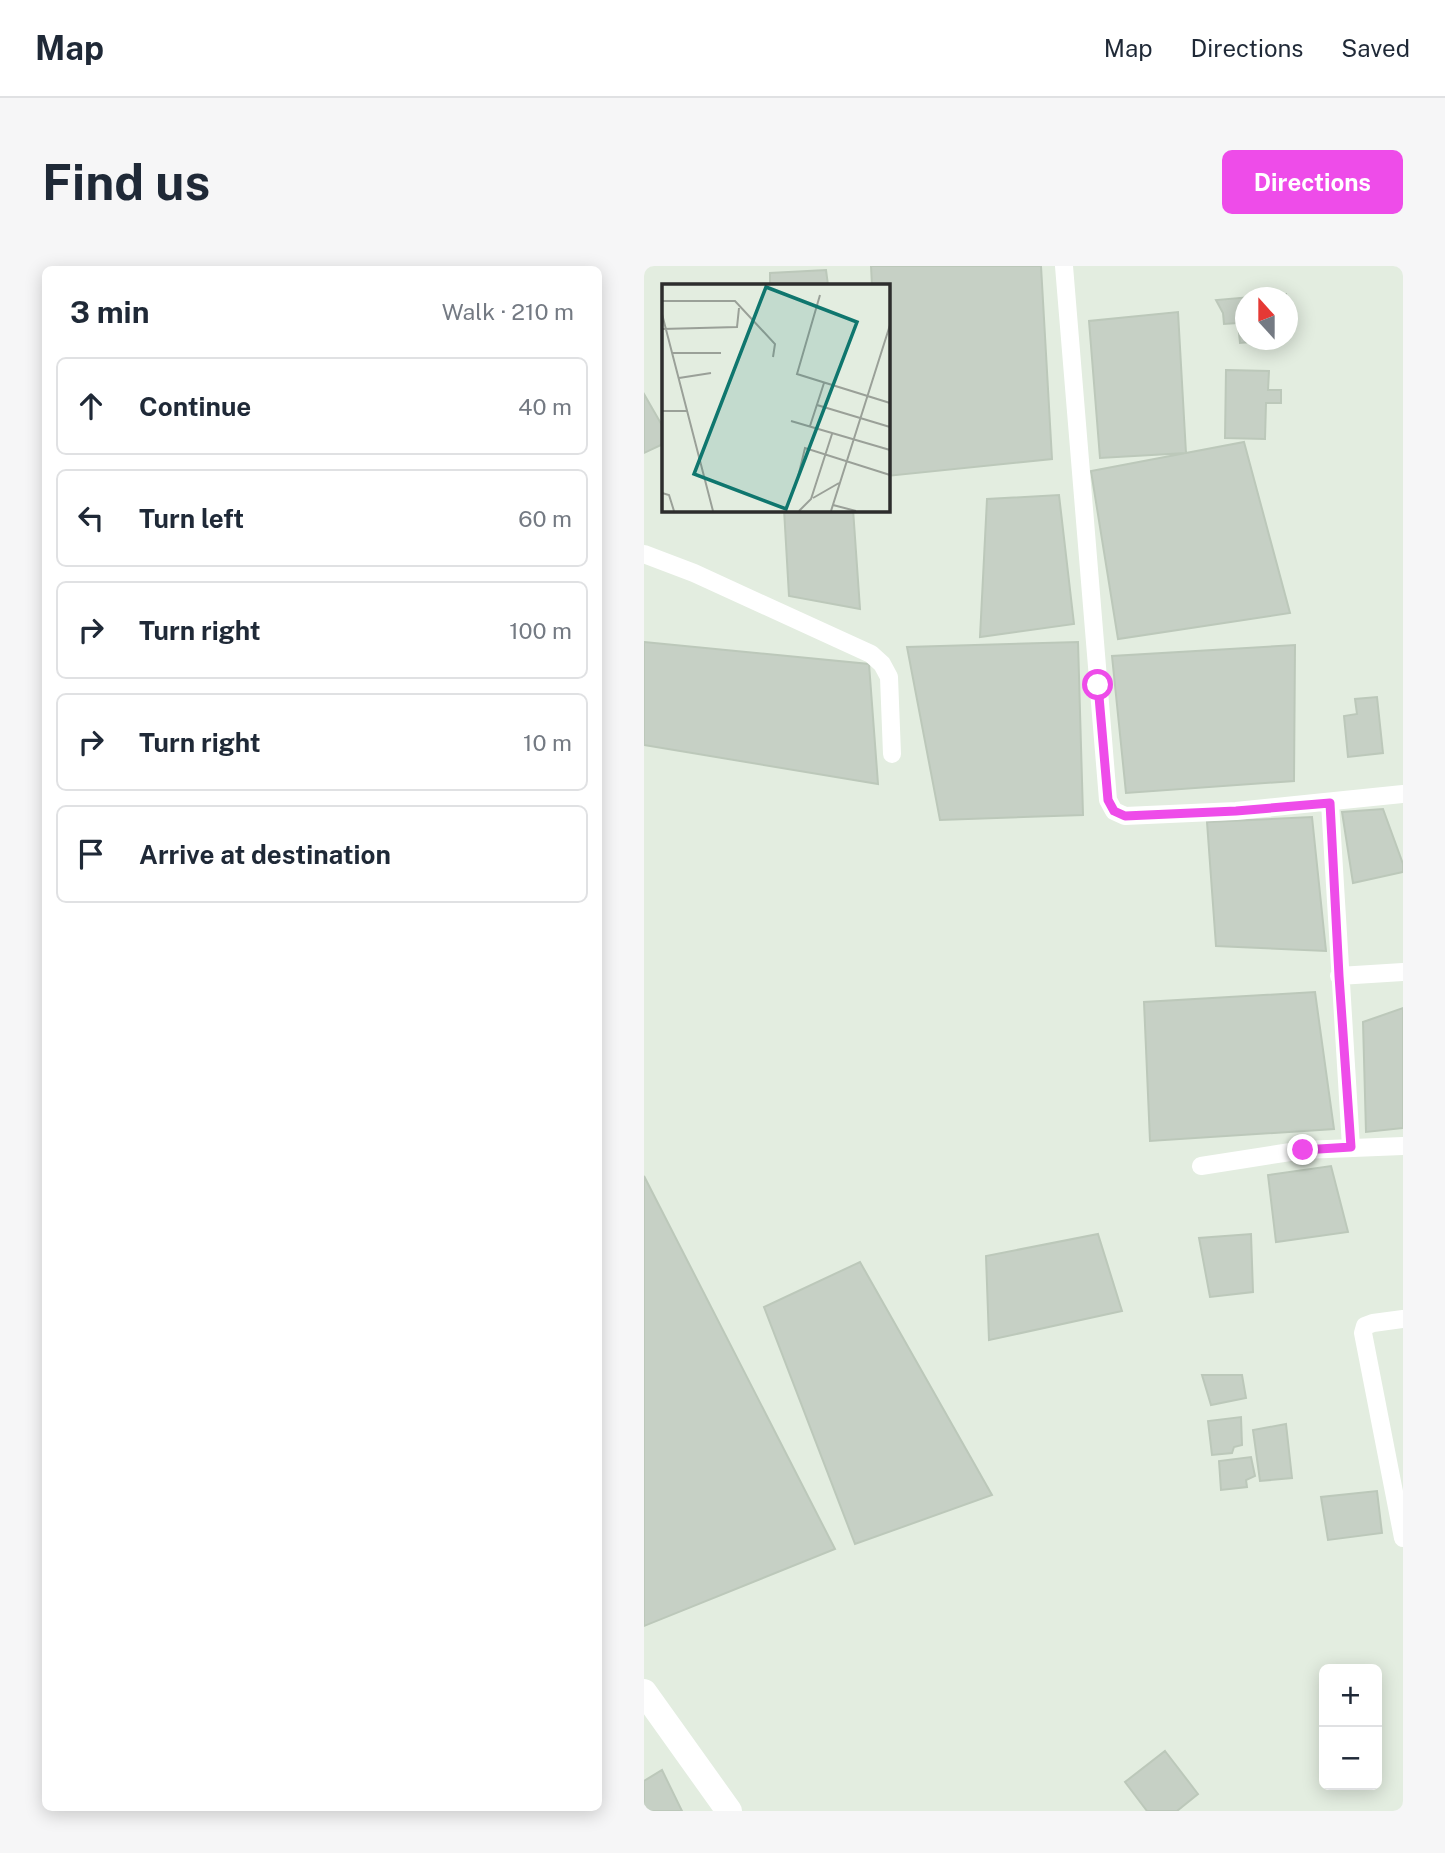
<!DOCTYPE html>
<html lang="en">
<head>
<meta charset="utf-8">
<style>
  body { margin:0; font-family:"Public Sans",sans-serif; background:#f6f6f7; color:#1f2937 }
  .controls { position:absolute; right:21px; bottom:21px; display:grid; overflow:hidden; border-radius:10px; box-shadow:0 4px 18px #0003 }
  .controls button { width:63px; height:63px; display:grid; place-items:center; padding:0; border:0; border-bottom:2px solid #e0e1e3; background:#fff; color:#1f2937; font:35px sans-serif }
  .compass { position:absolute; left:591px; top:21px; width:63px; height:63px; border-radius:50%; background:#fff; box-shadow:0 4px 18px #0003; rotate:339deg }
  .stop { position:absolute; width:21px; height:21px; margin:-16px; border:5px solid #ee4ce9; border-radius:50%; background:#fff }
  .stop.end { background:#ee4ce9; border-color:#fff; box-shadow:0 2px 7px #0008 }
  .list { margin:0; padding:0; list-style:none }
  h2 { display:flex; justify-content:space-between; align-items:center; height:91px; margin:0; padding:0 28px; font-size:30px }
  h2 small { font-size:23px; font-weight:400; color:#747a83 }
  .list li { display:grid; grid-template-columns:46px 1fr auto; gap:21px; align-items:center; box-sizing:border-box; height:98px; margin:0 14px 14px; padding:0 14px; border:2px solid #e0e1e3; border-radius:10px }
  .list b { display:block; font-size:26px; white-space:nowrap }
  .list em { font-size:23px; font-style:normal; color:#747a83 }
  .icon { flex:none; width:38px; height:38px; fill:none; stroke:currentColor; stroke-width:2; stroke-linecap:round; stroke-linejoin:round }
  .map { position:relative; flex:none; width:759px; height:1545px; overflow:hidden; border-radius:10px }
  header { display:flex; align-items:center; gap:42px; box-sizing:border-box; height:98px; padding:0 35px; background:#fff; border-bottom:2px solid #e0e1e3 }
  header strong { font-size:33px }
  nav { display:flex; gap:38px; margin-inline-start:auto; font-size:24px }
  .intro { display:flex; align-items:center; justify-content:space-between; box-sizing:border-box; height:168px; padding:0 42px }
  h1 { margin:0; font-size:49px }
  .button { padding:18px 32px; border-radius:10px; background:#ee4ce9; color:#fff; font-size:24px; font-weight:700 }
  main { display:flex; gap:42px; padding:0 42px }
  aside { flex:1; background:#fff; border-radius:10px; box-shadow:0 4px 18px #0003 }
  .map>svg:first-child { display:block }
  .building { fill:#c6d0c5; stroke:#bcc8ba; stroke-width:2 }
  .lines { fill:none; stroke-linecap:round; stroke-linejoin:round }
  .street { stroke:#fff; stroke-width:18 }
  .secondary { stroke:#fff; stroke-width:26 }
  .route { stroke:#ee4ce9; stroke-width:9 }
  .inset-road { fill:none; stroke:#9aa098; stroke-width:2 }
  .view { fill:#0f766e; fill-opacity:0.15; stroke:#0f766e; stroke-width:3.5 }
  .inset-edge { fill:none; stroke:#2d2d2d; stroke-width:3.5 }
</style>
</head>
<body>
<header>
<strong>Map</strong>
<nav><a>Map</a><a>Directions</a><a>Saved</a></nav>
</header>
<div class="intro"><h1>Find us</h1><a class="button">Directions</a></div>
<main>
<aside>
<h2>3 min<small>Walk · 210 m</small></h2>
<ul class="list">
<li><svg class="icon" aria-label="ahead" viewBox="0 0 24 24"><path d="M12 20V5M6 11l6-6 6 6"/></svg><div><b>Continue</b></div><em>40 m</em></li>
<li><svg class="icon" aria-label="left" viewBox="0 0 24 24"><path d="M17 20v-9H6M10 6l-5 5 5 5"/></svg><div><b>Turn left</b></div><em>60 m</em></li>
<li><svg class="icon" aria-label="right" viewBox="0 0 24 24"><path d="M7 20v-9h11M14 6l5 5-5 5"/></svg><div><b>Turn right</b></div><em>100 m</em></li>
<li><svg class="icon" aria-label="right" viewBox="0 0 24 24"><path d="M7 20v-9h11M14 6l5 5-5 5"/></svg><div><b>Turn right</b></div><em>10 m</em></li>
<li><svg class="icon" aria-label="arrive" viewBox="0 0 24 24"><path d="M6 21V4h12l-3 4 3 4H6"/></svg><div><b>Arrive at destination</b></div></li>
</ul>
</aside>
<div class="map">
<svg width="759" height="1545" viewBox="0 0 759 1545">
  <rect width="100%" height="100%" fill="#e3ede0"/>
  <path class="building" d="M227,0H397L408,193L243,210V19H228Z
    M182,4L184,19H126V7Z
    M642,28V32H601V74H630L596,77L594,57L580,58L579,47L572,34Z
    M534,46L542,187L456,192L445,55Z
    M582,104L625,105L624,124H637V137H622L621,173L581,172Z
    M0,128L19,161V178L0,187Z
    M600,176L646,347L474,373L447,205Z
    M415,229L430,358L336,371L343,233Z
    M140,243H209L216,343L145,330Z
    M0,376L225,398L234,518L0,479Z
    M434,376L439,549L296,554L263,381Z
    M651,379L650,515L482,527L468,390Z
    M733,431L739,487L704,491L700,450L713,448L711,433Z
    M739,543L759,598V606L709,617L698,546Z
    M668,551L682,685L572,680L563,556Z
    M671,726L690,863L506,875L500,736Z
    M759,742V862L722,866L719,756Z
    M687,900L704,966L632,976L624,909Z
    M0,910L191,1283L0,1360Z
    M454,968L478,1045L345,1074L342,990Z
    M607,968L609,1026L566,1031L555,972Z
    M216,996L348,1229L211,1278L120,1041Z
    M558,1109H598L602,1132L567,1139Z
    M597,1151L598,1179L590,1181L588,1187L568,1189L564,1155Z
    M642,1158L648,1212L616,1215L609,1164Z
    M607,1191L611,1210L602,1214L603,1221L577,1224L575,1195Z
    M733,1225L738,1267L684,1274L677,1231Z
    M521,1485L554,1528L533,1545H503L481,1516Z
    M18,1504L38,1545H0V1515Z"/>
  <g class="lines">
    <path class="street" d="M420,0L464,534L470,545L481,550L592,545L759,528
      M0,288L50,307L227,388L238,398L245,411L248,488
      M686,537L707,881
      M695,710L759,706
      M557,900L659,884L759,880
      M759,1053L729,1057L721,1060L719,1067L759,1272"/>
    <path class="secondary" d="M0,1426L85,1545"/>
  </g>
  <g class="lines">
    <path class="route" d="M454,419L464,534L470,545L481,550L592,545L686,537L695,710L707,881L659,884"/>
  </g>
  <g transform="translate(18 18)">
    <rect width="228" height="228" fill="#e3ede0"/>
    <path class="inset-road" d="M158,11L135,90L228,119M0,17H73L113,60L111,73M0,30L51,227M0,45L75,43L77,24M10,69H59M17,94L49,89M155,121L228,143M0,127H25M129,137L228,166M148,142L162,99M136,193L143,164L228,191M0,209L7,211L12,227M151,214L177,199M171,221L194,227M137,227L149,215L170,150M169,227L228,41"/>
    <path class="view" d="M104,3L195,38L124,225L32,190Z"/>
    <rect width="228" height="228" class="inset-edge"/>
  </g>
</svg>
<div class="controls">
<button>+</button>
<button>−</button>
</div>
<svg class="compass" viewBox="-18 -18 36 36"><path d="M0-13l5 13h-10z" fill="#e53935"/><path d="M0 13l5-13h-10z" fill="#747a83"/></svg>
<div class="stop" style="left:454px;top:419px"></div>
<div class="stop end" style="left:659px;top:884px"></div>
</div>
</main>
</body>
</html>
